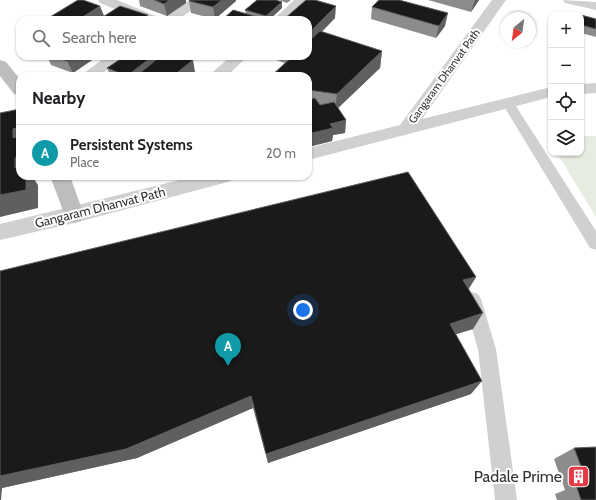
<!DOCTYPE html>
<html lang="en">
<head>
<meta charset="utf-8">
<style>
  body { margin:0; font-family:Cabin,sans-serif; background:#f6f6f6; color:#202124 }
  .controls { position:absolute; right:12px; top:12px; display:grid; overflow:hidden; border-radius:8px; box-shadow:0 1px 3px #0004 }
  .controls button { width:36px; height:36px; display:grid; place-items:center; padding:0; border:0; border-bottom:1px solid #e0e0e0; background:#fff; color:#202124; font:20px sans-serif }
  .compass { position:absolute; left:500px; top:12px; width:36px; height:36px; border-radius:50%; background:#fff; box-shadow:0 1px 3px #0004; rotate:209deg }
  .you { position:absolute; left:303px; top:310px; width:14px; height:14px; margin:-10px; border:3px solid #fff; border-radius:50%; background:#1a73e8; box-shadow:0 0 0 6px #1a73e833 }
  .badge { display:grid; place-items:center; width:26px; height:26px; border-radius:50%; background:#b45309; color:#fff; font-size:13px; font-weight:700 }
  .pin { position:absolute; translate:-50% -33px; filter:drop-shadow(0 1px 2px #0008) }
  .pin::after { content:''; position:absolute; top:21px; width:14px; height:12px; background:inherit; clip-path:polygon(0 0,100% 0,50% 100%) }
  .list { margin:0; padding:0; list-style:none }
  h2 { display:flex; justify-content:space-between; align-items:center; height:52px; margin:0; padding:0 16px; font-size:17px }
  h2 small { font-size:13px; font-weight:400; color:#757577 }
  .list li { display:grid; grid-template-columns:26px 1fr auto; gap:12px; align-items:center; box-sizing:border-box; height:56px; padding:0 16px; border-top:1px solid #e0e0e0 }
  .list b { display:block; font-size:15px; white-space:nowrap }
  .list p { margin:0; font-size:13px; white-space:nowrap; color:#757577 }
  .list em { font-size:13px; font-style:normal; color:#757577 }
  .icon { flex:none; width:22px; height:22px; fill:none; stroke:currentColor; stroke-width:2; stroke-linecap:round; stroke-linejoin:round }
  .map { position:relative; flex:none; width:596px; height:500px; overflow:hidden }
  .search { position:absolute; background:#fff; box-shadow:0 1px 3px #0004; left:16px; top:16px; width:296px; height:44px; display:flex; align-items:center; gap:10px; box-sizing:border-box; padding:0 14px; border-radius:12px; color:#757577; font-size:15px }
  .panel { position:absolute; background:#fff; box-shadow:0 1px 3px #0004; left:16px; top:72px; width:296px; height:108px; border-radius:12px }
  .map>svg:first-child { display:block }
  .green { fill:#e6ecdf }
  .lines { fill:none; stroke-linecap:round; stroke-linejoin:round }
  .lane { fill:#d0d0d0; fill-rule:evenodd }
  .street { fill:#d0d0d0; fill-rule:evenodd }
  .secondary { fill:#bdbdbd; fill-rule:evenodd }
  .wall { fill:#8c8c8c }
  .shaded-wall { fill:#5f5f5f }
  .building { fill:#1a1a1a; stroke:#5f5f5f }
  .labels { text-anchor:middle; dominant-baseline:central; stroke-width:4; stroke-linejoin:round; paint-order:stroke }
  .far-street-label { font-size:11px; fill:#333; stroke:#fff }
  .street-label { font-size:13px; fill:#333; stroke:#fff }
  .near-poi-label { font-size:16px; fill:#333; stroke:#fff; text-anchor:end }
</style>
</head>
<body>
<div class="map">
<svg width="596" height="500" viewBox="0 0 596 500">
  <rect width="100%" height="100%" fill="#fff"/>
  <path class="green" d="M581,136H596V217L557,153H581Z"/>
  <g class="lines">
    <path class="lane" d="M508,99L512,100L596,231V250L590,248L502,103Z
      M472,292L478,294L481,299L496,349L517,500H495L478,349L463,299L466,294Z"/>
    <path class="street" d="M98,0H117L158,17L160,20H141L100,3Z
      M189,0H205L178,20H162Z
      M294,0H309L288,20H273Z
      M492,0H506L422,119L551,87V97L308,160V148L400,125Z
      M563,0L596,2V10L565,3Z
      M107,56H125L99,76H80Z
      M231,56H248L227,76H212L213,72Z
      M596,83V93L581,94V84Z
      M196,176H234L231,181L224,183L74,223L0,240V224Z"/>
    <path class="secondary" d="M0,60L6,62L20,79V95L14,94L0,76Z
      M50,176H70L84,215L81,221L74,223L67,221Z"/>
  </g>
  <path class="wall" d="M139,0H186V3L167,16L140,6Z
    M190,0H236V1L215,19L191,13L189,1Z
    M279,0H291L287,3Z
    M428,0H479L471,12Z
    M372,7L445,26L436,38L371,19Z
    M282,8L269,20H222L246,14L245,10Z
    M581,15L596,19V37L581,33Z
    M335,18L322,32L382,51L380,68L338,108L346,120L345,133L333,135L332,141L308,147V76L285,63L265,56H308V20Z
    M41,56H98L73,73L51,65L47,56L45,57Z
    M125,56H182L195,72L191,76H112L110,75L107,68Z
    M0,271L476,277L468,290L473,329L455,334L471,394L268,463L253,408L137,458L2,488Z
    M574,448L596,500H557L555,494L565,490L554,459Z"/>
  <path class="shaded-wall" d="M170,0H186V3L167,16L164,4Z
    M222,0H236V1L215,19L213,7Z
    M475,0H479L471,12Z
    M282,2V8L269,20H266V16Z
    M100,6L105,18L101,20H78Z
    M336,6L335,18L310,43L311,31Z
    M448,13L445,26L436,38L439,26Z
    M148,15L149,20H141Z
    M382,51L380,68L335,111L337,94Z
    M75,56H98L73,73L67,61Z
    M153,56H154L156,62L138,76H127Z
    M193,60L195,72L191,76H173Z
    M346,120L345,133L333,135L332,141L308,147V134L330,124Z
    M20,127V148L13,138V129Z
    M20,157V176L15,168V158Z
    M20,176H32L38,185V208L0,217V195Z
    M476,277L466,293L463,280Z
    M483,313L473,329L441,339L450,324Z
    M482,381L471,394L268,463L266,454Z
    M251,396L253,408L137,458L2,488L1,500H0V476Z"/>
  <path class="building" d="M78,0H83L100,6L78,20H45Z
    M154,0H170L164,4Z
    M190,0H222L213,7L189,1Z
    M257,0H276L282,2L266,16L245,10Z
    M306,0H315L336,6L311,31L308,30V20H283Z
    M379,0H399L448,13L439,26L372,7Z
    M120,6L148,15L141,20H98Z
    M233,10L258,17L255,20H222Z
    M573,13L580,15H572Z
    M581,15L596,19V29L581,25Z
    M320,31L382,51L337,94L308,90V76H271L293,56H308V42Z
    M55,56H75L67,61Z
    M125,56H153L127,76L107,68Z
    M161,56H182L193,60L173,76H136Z
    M285,56H293L291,58Z
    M315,98L320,105L334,102L346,120L330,124L333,128L308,134V100Z
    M20,109V127L13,129V138L20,136V157L15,158V168L20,167V176H26V190L0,195V113Z
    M408,172L476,277L463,280L483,313L450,324L482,381L266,454L251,396L126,449L0,476V271Z
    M596,447V500H581L576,485H588L574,448Z"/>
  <defs>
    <symbol id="building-square" viewBox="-11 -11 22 22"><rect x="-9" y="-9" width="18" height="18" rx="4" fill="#e63946" stroke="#fff"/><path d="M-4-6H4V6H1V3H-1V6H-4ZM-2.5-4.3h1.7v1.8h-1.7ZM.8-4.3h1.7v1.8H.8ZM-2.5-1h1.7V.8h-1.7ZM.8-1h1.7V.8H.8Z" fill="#fff"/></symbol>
  </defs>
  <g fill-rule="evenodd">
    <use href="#building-square" x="566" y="464" width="25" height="25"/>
  </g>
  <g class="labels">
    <g class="far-street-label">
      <text transform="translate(444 76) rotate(-54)">Gangaram Dhanvat Path</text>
    </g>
    <g class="street-label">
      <text transform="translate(100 207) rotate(-14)">Gangaram Dhanvat Path</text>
    </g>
    <g class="near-poi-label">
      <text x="562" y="476">Padale Prime</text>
    </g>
  </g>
</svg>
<div class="controls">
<button>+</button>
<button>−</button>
<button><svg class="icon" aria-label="locate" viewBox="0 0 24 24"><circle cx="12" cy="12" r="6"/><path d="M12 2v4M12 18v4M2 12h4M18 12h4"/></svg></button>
<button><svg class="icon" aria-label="layers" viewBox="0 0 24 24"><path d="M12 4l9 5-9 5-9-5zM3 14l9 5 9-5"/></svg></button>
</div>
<svg class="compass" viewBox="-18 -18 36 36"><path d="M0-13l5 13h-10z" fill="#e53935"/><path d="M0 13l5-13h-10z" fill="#757577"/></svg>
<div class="you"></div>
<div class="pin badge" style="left:228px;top:366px;background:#0f9aa8">A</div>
<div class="search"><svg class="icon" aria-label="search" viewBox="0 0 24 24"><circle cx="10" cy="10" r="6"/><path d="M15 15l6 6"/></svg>Search here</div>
<section class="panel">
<h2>Nearby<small></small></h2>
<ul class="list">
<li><span class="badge" style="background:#0f9aa8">A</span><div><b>Persistent Systems</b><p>Place</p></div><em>20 m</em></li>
</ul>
</section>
</div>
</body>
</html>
